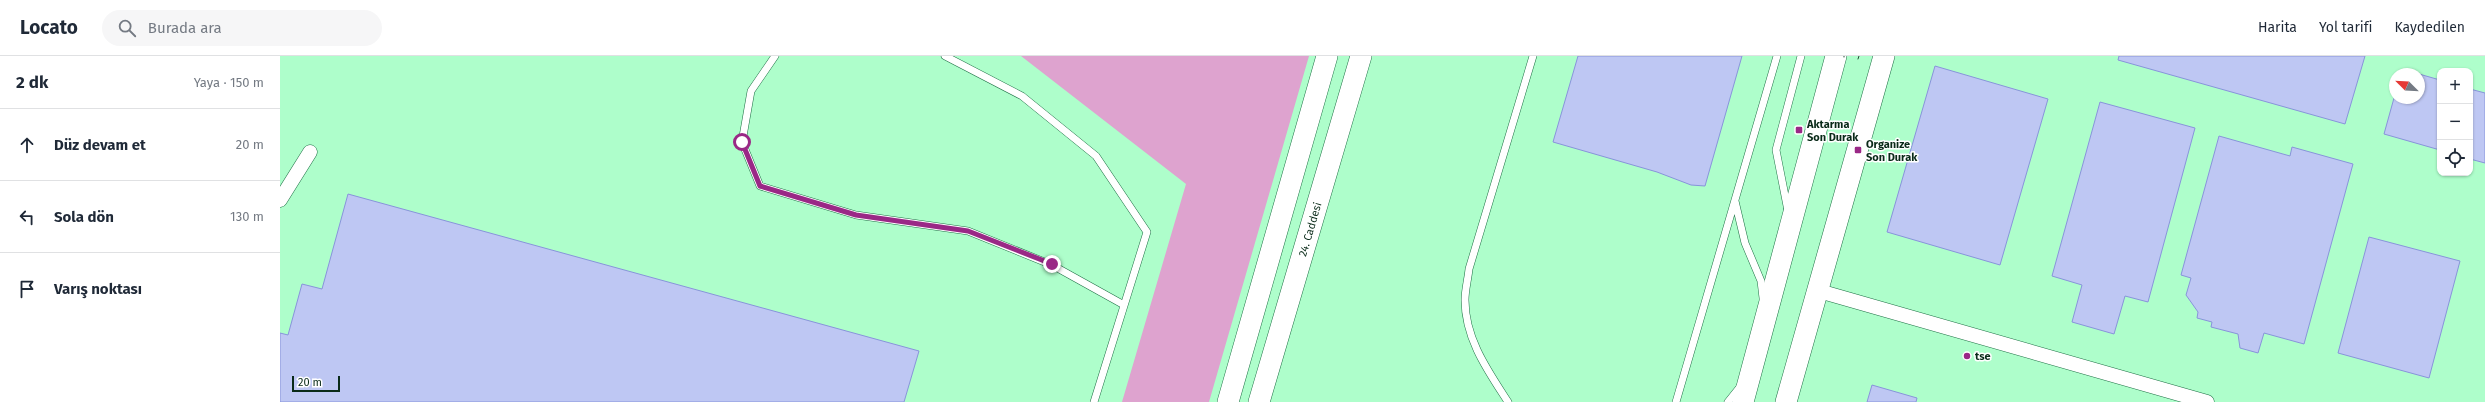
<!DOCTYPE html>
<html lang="tr">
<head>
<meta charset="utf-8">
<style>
  body { margin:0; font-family:"Fira Sans",sans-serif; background:#f6f6f7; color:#1f2937 }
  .controls { position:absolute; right:12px; top:12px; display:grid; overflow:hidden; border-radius:8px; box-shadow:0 1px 3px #0004 }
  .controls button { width:36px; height:36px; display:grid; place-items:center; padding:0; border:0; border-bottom:1px solid #e0e1e3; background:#fff; color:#1f2937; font:20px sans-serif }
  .compass { position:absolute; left:2109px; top:12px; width:36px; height:36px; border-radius:50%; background:#fff; box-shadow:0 1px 3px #0004; rotate:294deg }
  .scale { position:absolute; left:12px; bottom:10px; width:48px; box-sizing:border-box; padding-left:4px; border:2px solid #092a18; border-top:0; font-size:11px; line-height:14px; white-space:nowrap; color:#092a18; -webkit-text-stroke:3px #fff; paint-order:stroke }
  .stop { position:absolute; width:12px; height:12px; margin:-9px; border:3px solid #9a2886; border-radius:50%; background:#fff }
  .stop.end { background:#9a2886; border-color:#fff; box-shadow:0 1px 4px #0008 }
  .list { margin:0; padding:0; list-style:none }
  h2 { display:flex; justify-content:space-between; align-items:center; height:52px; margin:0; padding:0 16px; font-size:17px }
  h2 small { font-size:13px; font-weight:400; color:#747a83 }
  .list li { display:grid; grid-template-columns:26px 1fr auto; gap:12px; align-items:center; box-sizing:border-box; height:72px; padding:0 16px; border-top:1px solid #e0e1e3 }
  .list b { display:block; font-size:15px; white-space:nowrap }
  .list em { font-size:13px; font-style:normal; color:#747a83 }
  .icon { flex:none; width:22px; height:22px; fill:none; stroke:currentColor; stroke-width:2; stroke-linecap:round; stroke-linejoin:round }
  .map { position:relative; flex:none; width:2205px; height:346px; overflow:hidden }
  header { display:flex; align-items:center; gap:24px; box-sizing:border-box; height:56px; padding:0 20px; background:#fff; border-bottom:1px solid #e0e1e3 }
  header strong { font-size:19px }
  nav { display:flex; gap:22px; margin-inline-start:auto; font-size:14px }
  .search { width:280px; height:36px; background:#f6f6f7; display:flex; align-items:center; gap:10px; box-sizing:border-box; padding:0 14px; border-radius:22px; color:#747a83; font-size:15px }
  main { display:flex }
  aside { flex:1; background:#fff }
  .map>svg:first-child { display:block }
  .green { fill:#dea3cf }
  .building { fill:#bec7f3; stroke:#8894da }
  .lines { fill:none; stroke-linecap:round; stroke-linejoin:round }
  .lane-casing { stroke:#1e7045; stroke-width:8 }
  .street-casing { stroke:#1e7045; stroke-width:15 }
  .secondary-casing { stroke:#1e7045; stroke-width:22 }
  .lane { stroke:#fff; stroke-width:7 }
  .street { stroke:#fff; stroke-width:14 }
  .secondary { stroke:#fff; stroke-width:21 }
  .tram { stroke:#234c34; stroke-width:1 }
  .route { stroke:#9a2886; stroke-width:5 }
  .poi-dot { fill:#9a2886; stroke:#fff; stroke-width:1.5 }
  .labels { text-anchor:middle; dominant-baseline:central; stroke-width:3; stroke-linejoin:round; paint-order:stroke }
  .poi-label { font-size:11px; font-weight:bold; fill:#092a18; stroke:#fff; text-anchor:start }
  .street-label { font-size:11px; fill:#092a18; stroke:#fff }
</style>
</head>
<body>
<header>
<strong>Locato</strong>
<div class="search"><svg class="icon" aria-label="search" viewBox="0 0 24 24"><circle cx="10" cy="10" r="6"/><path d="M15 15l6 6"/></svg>Burada ara</div>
<nav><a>Harita</a><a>Yol tarifi</a><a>Kaydedilen</a></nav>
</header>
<main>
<aside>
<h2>2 dk<small>Yaya · 150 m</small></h2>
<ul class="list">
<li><svg class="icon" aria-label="ahead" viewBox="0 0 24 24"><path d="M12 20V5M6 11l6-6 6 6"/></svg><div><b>Düz devam et</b></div><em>20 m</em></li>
<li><svg class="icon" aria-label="left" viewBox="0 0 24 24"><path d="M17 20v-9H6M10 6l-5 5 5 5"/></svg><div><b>Sola dön</b></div><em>130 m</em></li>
<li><svg class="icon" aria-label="arrive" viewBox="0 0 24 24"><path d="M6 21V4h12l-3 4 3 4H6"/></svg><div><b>Varış noktası</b></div></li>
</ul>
</aside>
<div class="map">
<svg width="2205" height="346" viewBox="0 0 2205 346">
  <rect width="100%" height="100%" fill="#aefecb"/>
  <path class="green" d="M741,0H1029L929,346H842L906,128Z"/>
  <path class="building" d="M1298,0H1462L1425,130L1411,129L1377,116L1273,86Z
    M1839,0H2085L2065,68L1838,4Z
    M1655,10L1768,43L1720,209L1607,176Z
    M2139,18L2160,24V94L2104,78L2114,42H2139Z
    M2190,33L2205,37V107L2190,103Z
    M1820,46L1915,72L1868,246L1845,240L1834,278L1792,266L1802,229L1772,220Z
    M1939,80L2010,100L2012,91L2073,108L2024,288L1984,277L1978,297L1960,292L1958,278L1931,271L1932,266L1917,262L1918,256L1906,239L1911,222L1901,219Z
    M68,138L639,295L624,346H0V277L8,279L22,228L42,233Z
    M2089,181L2180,205L2149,322L2058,297Z
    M1592,329L1637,342L1636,346H1587Z"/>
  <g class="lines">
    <defs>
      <path id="lane" d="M495,0L471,35L462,86L480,130L576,159L688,175L772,209L844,249
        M665,0L742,40L816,100L867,176L814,346
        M1455,145L1465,187L1481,225L1483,242
        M1508,155L1496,94L1521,0
        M1228,346C1208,315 1185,283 1185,244C1185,234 1188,223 1189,213L1253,0
        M1396,346L1497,0
        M1448,346L1460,331"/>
      <path id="street" d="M0,144L30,96
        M1539,235L1927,346"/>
      <g id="secondary">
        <path d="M948,346L1047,0"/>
        <path id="s1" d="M979,346L1081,0"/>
        <path d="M1463,346L1556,0"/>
        <path d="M1506,346L1604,0"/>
      </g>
    </defs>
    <use href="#lane" class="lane-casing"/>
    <use href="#street" class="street-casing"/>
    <use href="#secondary" class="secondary-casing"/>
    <use href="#lane" class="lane"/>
    <use href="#street" class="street"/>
    <use href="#secondary" class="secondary"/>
    <path class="tram" d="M1564,1V0
      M1578,3L1579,0"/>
  </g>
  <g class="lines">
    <path class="route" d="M462,86L480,130L576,159L688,175L772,208"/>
  </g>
  <g class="poi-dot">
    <rect x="1515" y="70" width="8" height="8" rx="2"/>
    <rect x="1574" y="90" width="8" height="8" rx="2"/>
    <circle cx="1687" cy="300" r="4"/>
  </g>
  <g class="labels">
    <g class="poi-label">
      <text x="1527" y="68">Aktarma<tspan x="1527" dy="13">Son Durak</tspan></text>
      <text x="1586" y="88">Organize<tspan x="1586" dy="13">Son Durak</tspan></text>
      <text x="1695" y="300">tse</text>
    </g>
    <g class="street-label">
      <text stroke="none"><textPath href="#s1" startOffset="180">24. Caddesi</textPath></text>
    </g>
  </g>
</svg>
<div class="controls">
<button>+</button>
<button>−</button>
<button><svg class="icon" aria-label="locate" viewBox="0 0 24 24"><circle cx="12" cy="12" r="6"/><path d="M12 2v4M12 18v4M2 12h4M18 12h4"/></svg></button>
</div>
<svg class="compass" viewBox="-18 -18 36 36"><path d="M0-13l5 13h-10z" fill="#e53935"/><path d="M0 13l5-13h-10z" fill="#747a83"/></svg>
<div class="scale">20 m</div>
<div class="stop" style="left:462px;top:86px"></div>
<div class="stop end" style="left:772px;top:208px"></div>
</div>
</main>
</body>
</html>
